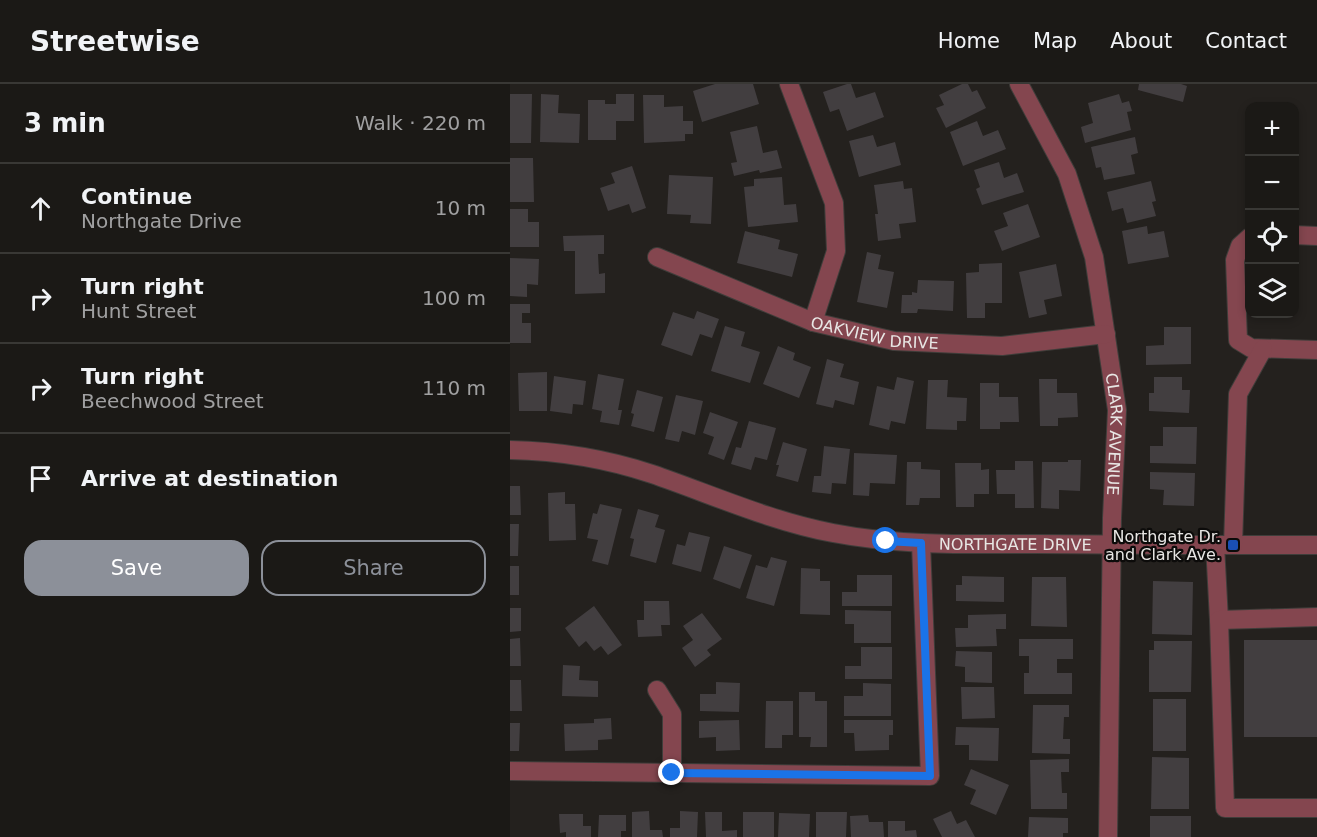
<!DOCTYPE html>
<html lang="en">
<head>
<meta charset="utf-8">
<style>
  body { margin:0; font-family:"DejaVu Sans",sans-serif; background:#282623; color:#f1f3f6 }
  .controls { position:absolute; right:18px; top:18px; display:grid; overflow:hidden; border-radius:12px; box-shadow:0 3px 9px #0003 }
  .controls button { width:54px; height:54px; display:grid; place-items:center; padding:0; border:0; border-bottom:2px solid #393835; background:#1b1916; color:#f1f3f6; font:30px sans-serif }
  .stop { position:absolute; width:18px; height:18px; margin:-14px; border:4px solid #1a73e8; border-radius:50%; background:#fff }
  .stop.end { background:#1a73e8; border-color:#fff; box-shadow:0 2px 6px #0008 }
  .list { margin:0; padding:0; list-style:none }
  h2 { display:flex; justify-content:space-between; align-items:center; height:78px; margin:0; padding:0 24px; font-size:26px }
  h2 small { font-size:20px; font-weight:400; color:#a0a0a1 }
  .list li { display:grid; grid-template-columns:39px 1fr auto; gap:18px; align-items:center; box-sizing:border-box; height:90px; padding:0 24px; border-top:2px solid #393835 }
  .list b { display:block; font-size:22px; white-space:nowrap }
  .list p { margin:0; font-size:20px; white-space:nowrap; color:#a0a0a1 }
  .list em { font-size:20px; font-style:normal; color:#a0a0a1 }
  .actions { display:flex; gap:12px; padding:18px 24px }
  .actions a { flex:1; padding:14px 0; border:2px solid #8c9099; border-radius:18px; text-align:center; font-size:21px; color:#8c9099 }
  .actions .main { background:#8c9099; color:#fff }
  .icon { flex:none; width:33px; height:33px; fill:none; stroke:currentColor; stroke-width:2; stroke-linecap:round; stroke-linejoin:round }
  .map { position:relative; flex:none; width:807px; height:753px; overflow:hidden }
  header { display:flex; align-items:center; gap:36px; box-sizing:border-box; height:84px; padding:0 30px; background:#1b1916; border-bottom:2px solid #393835 }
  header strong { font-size:28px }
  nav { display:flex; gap:33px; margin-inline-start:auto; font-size:21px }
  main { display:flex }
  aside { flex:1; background:#1b1916 }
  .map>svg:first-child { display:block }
  .building { fill:#423e40 }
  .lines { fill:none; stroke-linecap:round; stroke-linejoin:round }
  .minor-casing { stroke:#3f3d3a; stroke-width:20 }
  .minor { stroke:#84464f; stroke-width:18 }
  .route { stroke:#1a73e8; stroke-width:8 }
  .transit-dot { fill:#1a4fb4; stroke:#0c0b0a; stroke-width:2 }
  .labels { text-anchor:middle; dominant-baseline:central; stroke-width:4.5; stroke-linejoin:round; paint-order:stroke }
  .street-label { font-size:16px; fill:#e8e6e4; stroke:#0c0b0a }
  .poi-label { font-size:16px; fill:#e8e6e4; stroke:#0c0b0a; text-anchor:end }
</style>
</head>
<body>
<header>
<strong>Streetwise</strong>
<nav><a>Home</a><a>Map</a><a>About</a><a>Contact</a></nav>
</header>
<main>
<aside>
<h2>3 min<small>Walk · 220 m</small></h2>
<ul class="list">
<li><svg class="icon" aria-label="ahead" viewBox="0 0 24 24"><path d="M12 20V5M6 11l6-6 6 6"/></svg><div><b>Continue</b><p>Northgate Drive</p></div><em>10 m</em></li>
<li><svg class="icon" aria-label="right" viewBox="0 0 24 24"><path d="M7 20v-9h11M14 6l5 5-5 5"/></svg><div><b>Turn right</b><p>Hunt Street</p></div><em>100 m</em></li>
<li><svg class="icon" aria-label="right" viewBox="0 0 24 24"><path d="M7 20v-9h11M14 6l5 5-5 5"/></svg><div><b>Turn right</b><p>Beechwood Street</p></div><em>110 m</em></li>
<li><svg class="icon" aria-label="arrive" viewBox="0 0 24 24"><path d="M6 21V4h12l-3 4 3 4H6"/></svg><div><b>Arrive at destination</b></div></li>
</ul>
<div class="actions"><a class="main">Save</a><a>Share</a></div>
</aside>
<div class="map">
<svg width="807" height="753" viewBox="0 0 807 753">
  <rect width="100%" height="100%" fill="#24211e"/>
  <path class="building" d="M205,0H243L249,20L192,38L183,7Z
    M337,0H341L346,14L365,8L374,33L337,47L329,25L320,28L313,8Z
    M452,0H458L462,8L467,6L476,24L436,44L426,24L434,21L429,11Z
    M629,0H671L677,2L673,18L628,6Z
    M0,10H22L21,59H0Z
    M31,10L49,11L48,29L70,30L69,59L30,58Z
    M106,10H124V37H106V56H78V16H95V20H106Z
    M609,10L612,19L619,17L622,27L617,28L621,46L575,59L571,43L583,39L578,19Z
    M133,11H154V23L173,22V37H183V50H175V57L134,59Z
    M467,37L473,52L488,46L496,65L453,82L440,48Z
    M247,42L253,69L267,66L272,84L250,89L249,86L224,92L221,79L227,78L220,48Z
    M363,51L367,63L385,58L391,81L349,93L339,57Z
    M625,53L628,69L621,71L625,90L594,96L591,83L586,84L581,63Z
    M0,74H23L24,118H0Z
    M489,78L494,94L507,89L514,108L472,121L466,105L470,103L464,86Z
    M122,82L136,124L122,129L119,120L98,127L90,104L105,99L101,89Z
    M159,91L203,93L201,140L180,139L181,131L157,130Z
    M272,93L274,121L286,120L288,138L238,143L234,103L244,102V95Z
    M393,97L394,105L402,104L406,138L389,140L391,154L368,157L365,130H368L364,101Z
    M641,97L646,117L642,118L646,132L617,139L613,124L602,127L597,108Z
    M518,120L530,153L492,167L484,147L498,142L493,129Z
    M0,125H18V138H29V163H0Z
    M637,142L638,150L654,147L659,173L618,180L612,147Z
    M235,147L270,156L268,165L288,170L282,193L227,179Z
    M94,151V170H88L89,190L95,189V209L65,210V167H54L53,152Z
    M357,168L371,171L368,185L384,188L377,224L347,218Z
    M0,174L29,175L28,201L17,200V213L0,212Z
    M492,179V219H475V234H457L456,189L469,188V180Z
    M546,180L552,212L534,216L537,230L519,234L509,188Z
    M408,196L444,197L443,227L408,225L407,229H391L392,211H402V208L407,209Z
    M0,220H20V229H12V239H21V259H0Z
    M187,227L209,235L202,254L190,250L182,272L151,261L163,228L184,235Z
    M215,242L235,248L231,262L250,268L240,299L201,287Z
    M654,243H681V280L636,281V262L654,261Z
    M268,262L285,269L283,276L301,283L289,314L253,300Z
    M317,275L334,280L330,293L349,298L344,321L325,316L323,324L306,320Z
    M37,288V327H9L8,289Z
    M88,290L114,295L108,326H112L109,341L90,338L92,327L82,325Z
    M44,292L76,297L73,321L63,320L62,330L40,327Z
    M387,293L404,297L395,340L381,337L379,346L359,341L367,302L384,306Z
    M644,293H672V306H680L679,329L639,327V309H644Z
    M529,295H547V309H567L568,333L548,334V342H530Z
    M418,296H438L437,313L457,314L456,337H447V346L416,345Z
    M470,299H489V313H508L509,338H490V345H470Z
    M127,306L153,313L144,348L121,342L124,330L121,329Z
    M166,311L193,317L185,351L172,347L169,358L155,355Z
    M200,328L228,338L214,376L198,370L204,353L193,349Z
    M239,337L266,344L257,376L245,373L241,386L221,380L226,363L231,364Z
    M653,343H687L686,380L640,379V362H653Z
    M273,358L297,365L288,398L266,392L269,381H266Z
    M314,362L340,365L336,400L322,399L321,410L302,408L304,392H311Z
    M344,369L387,371L385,400L360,399L359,412L343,411Z
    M558,376H571L570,407L549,406V425L531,424L532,378H558Z
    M505,377H523L524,424H505V410H487L486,386H505Z
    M397,378H411V385L430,386V414H410L409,421H396Z
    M445,379H471V386L479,385V410H464V423H446Z
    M640,388L685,389L684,422L653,421L654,406L640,405Z
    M0,402H10L11,431H0Z
    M55,408V420H65L66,456L39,457L38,409Z
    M90,420L112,425L98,481L82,477L88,456L77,454L83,429L87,430Z
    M128,425L149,431L145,443L155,446L146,479L120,472L124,455L120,454Z
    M0,440H9L8,472H0Z
    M179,448L200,453L191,488L162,480L167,460L175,462Z
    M214,462L242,471L230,505L203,495Z
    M261,473L277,477L264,522L236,514L246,481L257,484Z
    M0,482H9V511H0Z
    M291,484L310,485V497H320V531L290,530Z
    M347,491H382V522H332V508H347Z
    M452,492L494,493V518L446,517V501H452Z
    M522,493H556L557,543L521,542Z
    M643,497L683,498L682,551L642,550Z
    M134,517H159L160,541H151L152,552L128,553L127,536H134Z
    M84,522L112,561L98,571L91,562L84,567L76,557L69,563L55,544Z
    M0,524H11V547L0,548Z
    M335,526L381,527V559H344V540H335Z
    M192,529L212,555L197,566L201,571L185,583L172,564L183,556L173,542Z
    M496,530V545H486L487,562L446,563L445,544H458V531Z
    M10,554L11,582H0V555Z
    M509,555H563V575H547V589H562V610H514V589H519V572H509Z
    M734,556H807V653H734Z
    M644,557H682L681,608H639V566H644Z
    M351,563H382V595H335V582H351Z
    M446,567L482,568V599L455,598V583L445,582Z
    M53,581L70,582L69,596L88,597V613L52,612Z
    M0,596H11L12,627H0Z
    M206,598L230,599L229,628L190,627V610H206Z
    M353,599L381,600V632H334V612H353Z
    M451,603H484L485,634L452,635Z
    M289,608H305V617H317V663H300L301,653H289Z
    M643,615H676V667H643Z
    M256,617H283V651H272V664H255Z
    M523,621H559V633H554L553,655H560V670L522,669Z
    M101,634L102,655L88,656V666L55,667L54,640L84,639V635Z
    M229,636L230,666L206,667V653L189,654V637Z
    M334,636H383V651H379V666L345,667L344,649H334Z
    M0,639H10L9,667H0Z
    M446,643L489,644L488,677L459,676V661H445Z
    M642,673L679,674V725H641Z
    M559,675V688H551L552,709H557V725H521L520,676Z
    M461,685L499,701L486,731L460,720L466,706L454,701Z
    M139,727L140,746H152L153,753H122V728Z
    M170,727L188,728L187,753H160V744H170Z
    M441,727L447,740L456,736L465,753H432L423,735Z
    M195,728H212V747L227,746V753H196Z
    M233,728H264V753H233Z
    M306,728H337L336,753H306Z
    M269,729L300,730L299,753H268Z
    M49,730H73V742H81V753H56V748L50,749Z
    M89,731H116V747H111V753H88Z
    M358,731L359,738H373L374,753H341L340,732Z
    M640,732H681V753H640Z
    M519,733L558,734V749H553V753H518Z
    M378,737H395V747L406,746L407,753H378Z"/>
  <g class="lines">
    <defs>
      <g id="minor">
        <path d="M279,0L324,119L326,167L303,238"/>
        <path id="s1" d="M509,0L557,90L584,173L607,326L602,434L598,753"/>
        <path d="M784,151L807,152"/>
        <path d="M740,153L730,162L725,176L728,256L741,264L807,266"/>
        <path id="s2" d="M147,173L303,238L384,257L492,262L596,250"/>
        <path id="s3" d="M0,366C48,367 97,375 142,390C203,411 260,437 323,449C390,462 458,460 526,460C620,461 713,461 807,461"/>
        <path d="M705,461L709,536"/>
        <path d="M723,461L728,310L753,265"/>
        <path d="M807,533L709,536L715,724H807"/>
        <path d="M147,606L162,630V689"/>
        <path d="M0,687L420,692L411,459"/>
      </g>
    </defs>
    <use href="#minor" class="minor-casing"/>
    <use href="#minor" class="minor"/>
  </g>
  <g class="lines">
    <path class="route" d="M162,689L420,692L411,459L376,457"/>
  </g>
  <rect class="transit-dot" x="717" y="455" width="12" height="12" rx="3"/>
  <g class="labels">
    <g class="street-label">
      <text stroke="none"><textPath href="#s2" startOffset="232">OAKVIEW DRIVE</textPath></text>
      <text stroke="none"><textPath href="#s1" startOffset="368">CLARK AVENUE</textPath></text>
      <text stroke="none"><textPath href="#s3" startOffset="518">NORTHGATE DRIVE</textPath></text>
    </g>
    <g class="poi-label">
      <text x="711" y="452">Northgate Dr.<tspan x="711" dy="18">and Clark Ave.</tspan></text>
    </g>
  </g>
</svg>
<div class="controls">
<button>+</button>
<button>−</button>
<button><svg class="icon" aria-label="locate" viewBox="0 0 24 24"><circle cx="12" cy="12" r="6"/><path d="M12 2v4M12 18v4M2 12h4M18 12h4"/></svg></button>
<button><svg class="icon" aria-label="layers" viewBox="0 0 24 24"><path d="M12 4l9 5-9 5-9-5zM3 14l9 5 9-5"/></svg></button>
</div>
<div class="stop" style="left:376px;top:457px"></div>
<div class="stop end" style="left:162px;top:689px"></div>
</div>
</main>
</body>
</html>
